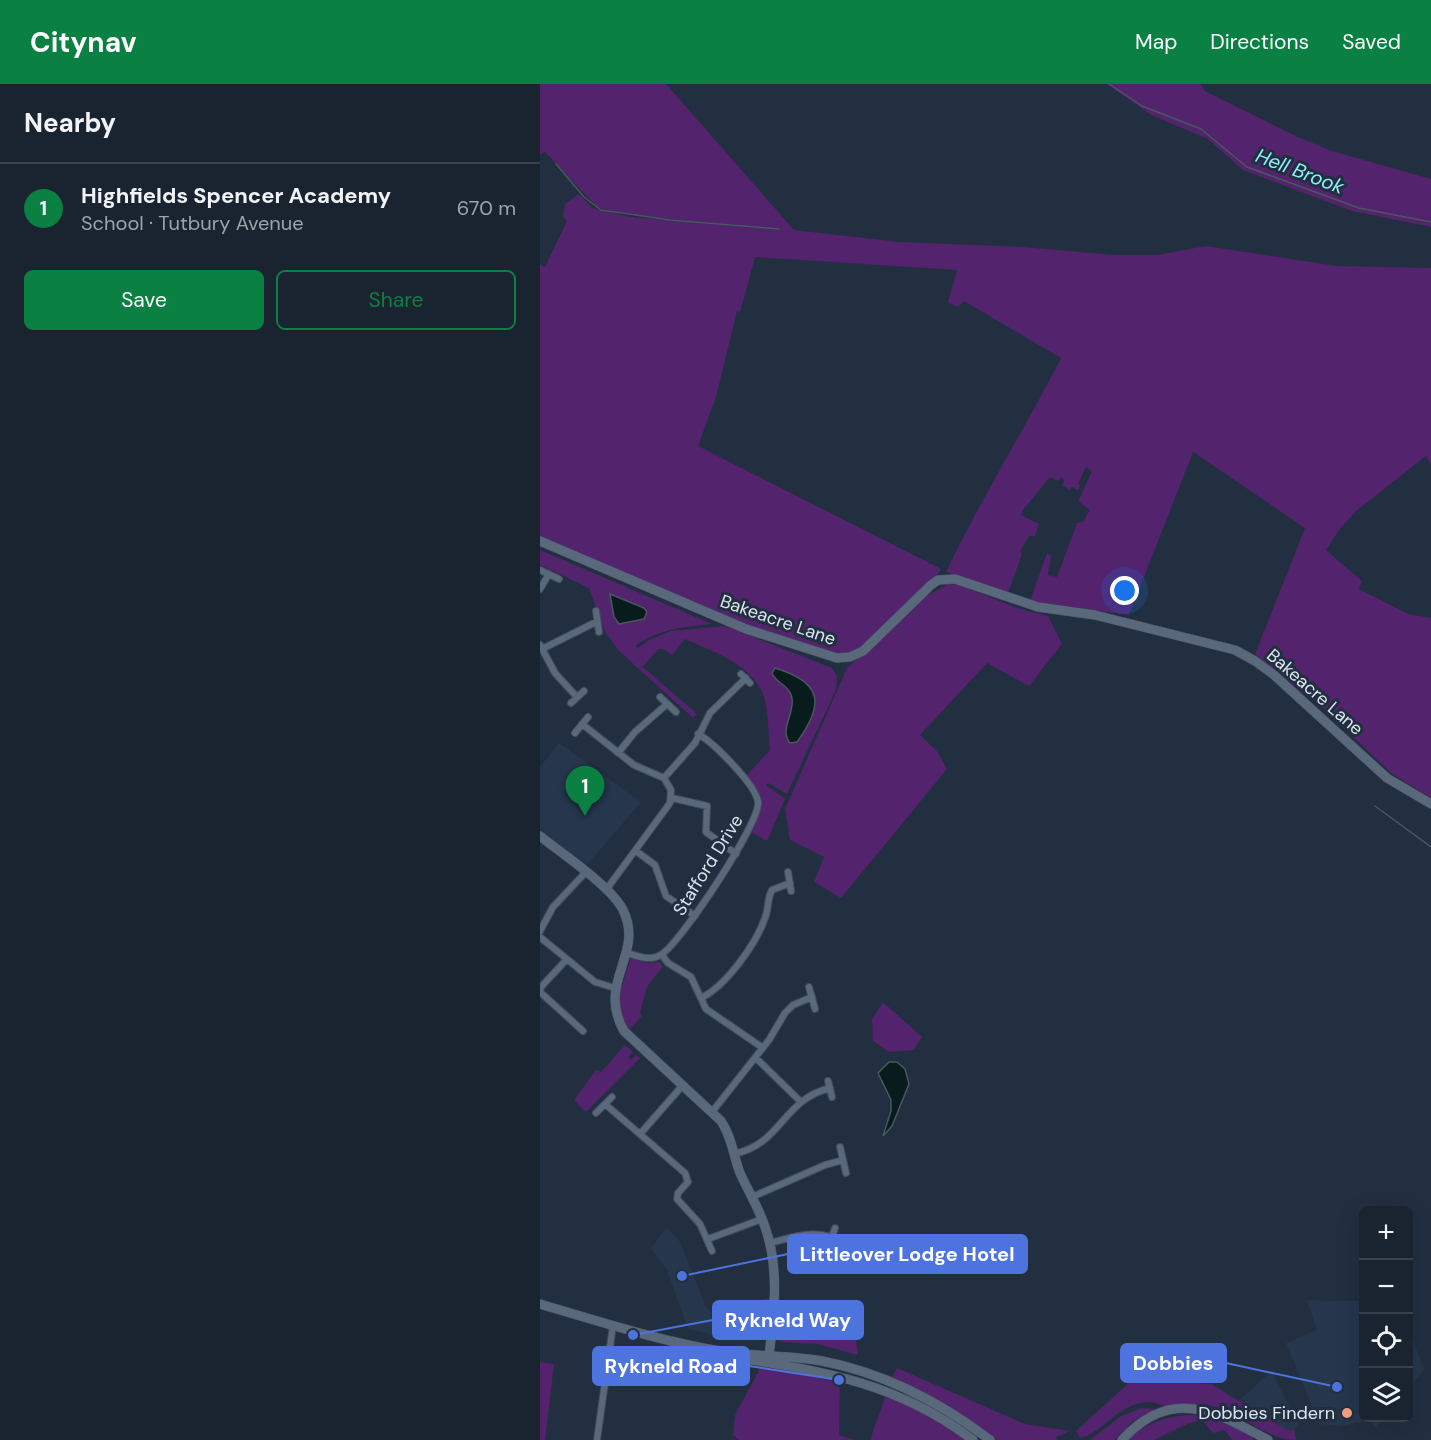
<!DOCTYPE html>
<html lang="en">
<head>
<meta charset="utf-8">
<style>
  body { margin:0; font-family:"DM Sans",sans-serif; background:#232b38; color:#f1f3f6 }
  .controls { position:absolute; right:18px; bottom:18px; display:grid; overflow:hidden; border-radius:9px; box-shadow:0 6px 24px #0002 }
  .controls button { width:54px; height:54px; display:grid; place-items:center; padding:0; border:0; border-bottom:2px solid #38404c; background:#1a2330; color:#f1f3f6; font:30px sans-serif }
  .you { position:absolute; left:585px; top:507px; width:21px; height:21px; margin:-15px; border:4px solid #fff; border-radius:50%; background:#1a73e8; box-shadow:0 0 0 9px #1a73e833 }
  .badge { display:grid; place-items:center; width:39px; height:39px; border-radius:50%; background:#0b8043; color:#fff; font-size:20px; font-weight:700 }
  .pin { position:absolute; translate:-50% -50px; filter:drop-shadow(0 2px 3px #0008) }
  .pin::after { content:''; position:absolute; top:32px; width:21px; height:18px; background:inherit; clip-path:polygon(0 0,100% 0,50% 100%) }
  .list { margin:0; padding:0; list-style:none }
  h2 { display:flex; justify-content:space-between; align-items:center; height:78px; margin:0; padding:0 24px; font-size:26px }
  h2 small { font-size:20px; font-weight:400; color:#9fa4ab }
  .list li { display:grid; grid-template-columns:39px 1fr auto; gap:18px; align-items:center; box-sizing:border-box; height:90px; padding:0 24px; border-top:2px solid #38404c }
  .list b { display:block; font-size:22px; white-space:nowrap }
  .list p { margin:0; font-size:20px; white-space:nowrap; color:#9fa4ab }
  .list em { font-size:20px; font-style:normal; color:#9fa4ab }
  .actions { display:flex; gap:12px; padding:18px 24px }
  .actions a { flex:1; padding:14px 0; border:2px solid #0b8043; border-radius:9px; text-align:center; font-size:21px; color:#0b8043 }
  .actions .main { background:#0b8043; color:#fff }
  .icon { flex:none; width:33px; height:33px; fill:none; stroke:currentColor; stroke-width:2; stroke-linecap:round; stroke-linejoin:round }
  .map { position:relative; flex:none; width:891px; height:1356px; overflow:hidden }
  header { display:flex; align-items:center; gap:36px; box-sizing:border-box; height:84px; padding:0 30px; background:#0b8043; color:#fff }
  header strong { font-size:28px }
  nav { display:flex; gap:33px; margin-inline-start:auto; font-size:21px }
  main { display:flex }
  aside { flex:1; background:#1a2330 }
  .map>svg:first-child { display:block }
  .built { fill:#25364d }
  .green { fill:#53236d }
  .water { fill:#081c1d; stroke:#48585c; stroke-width:1.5 }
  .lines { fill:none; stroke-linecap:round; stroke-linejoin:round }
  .stream { stroke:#48585c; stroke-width:1.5 }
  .street-casing { stroke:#414d5b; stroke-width:8 }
  .secondary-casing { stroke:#414d5b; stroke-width:10 }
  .street { stroke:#5a687c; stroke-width:6 }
  .secondary { stroke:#5a687c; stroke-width:9 }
  .poi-dot { fill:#f49e88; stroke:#222f40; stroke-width:2 }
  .labels { text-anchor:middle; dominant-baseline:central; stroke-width:6; stroke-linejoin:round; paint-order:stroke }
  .street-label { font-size:18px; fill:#dce5f0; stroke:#222f40 }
  .poi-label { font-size:18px; fill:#dce5f0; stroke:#222f40; text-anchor:end }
  .water-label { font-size:20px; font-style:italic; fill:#8cf2f7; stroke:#222f40 }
  .leader { fill:none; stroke:#4d74de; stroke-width:2 }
  .callout-dot { fill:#4d74de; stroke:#222f40; stroke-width:2 }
  .callout { fill:#4d74de; stroke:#4d74de; stroke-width:2 }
  .callout-label { font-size:20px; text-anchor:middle; font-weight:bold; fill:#fff }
</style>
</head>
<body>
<header>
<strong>Citynav</strong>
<nav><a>Map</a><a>Directions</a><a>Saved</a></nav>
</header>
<main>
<aside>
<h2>Nearby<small></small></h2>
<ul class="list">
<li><span class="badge">1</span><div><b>Highfields Spencer Academy</b><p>School · Tutbury Avenue</p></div><em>670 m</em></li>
</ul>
<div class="actions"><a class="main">Save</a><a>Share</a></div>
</aside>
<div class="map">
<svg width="891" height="1356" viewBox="0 0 891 1356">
  <rect width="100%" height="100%" fill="#222f40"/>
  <path class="built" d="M19,659L101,718L46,782L0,745V683Z
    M126,1143L140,1158L165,1221L171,1228L174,1251L148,1245L127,1186L111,1165Z
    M767,1216L823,1217L824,1334H844L836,1343L828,1337L800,1342L779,1340L746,1259L777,1246Z
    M868,1241L884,1286L869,1304H868Z
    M732,1287L759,1342L749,1347L699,1316Z"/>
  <path class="green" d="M0,0H126L254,146L359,158L483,163L575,171H617L666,162L797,182L891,184V380L886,372L816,427L799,446L786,466L822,497L819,505L868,530L891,534V714L851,689L779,620L754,604L715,570L765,444L653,368L589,531L490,517L507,469L511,471L508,491L517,493L537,439L543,438L550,426L538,417L552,387L546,383L538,400L540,402L538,406L532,403L530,406L522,401L525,396L521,393L518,397L510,393L483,426L481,431L499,440L495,452H489L480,467L482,470L468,509L406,488C441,415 484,346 521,274L424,217L417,223L408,218L417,186L215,173L200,228L197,227L176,313L158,362L401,485L391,501L310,573L225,552L0,456V181L5,183L27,137L23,132L25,120L39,110L52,124L91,133L242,146L100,132L58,124L5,68L0,70Z
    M567,0H661L665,7L758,53L792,67L891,95V143L812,127L703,86L668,55L611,31Z
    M0,466L172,540C144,543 118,545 95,562L98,564L109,556L131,547L185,542L292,584L297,593L296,606L247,710L228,699L226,701L245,715L227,757L212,749C224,721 226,716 205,693L230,666C228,649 229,625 223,610C210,579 173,568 145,555L132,571L123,565H118L103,583L157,630L153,634L79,567L64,546L49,504L0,481Z
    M408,500L419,501L480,525L508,532L522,560L489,602L447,579L380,651L397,667L407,685L301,814L274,798L284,773L250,756L245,725L307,584L385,513Z
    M91,874L107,879L120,878L123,882L107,903L100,929L102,932L90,945C70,926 84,896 91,874Z
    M343,918L382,953L373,966L349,968L333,957L332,935Z
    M85,961L93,968L88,973L91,976L96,971L100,974L46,1028L34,1016L56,986L61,988Z
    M229,1214L223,1249L219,1255L175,1250L182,1233L193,1236L208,1220Z
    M239,1216L263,1228L276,1244L311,1220L318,1271L278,1260L240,1258L237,1251Z
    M0,1278L14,1280L5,1356H0Z
    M222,1281L300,1299L299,1351L315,1356H199L193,1351L195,1331Z
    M357,1284L485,1340L530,1347L516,1353L517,1356H456L417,1328L352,1293Z
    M616,1296L671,1300L749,1347L754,1345L756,1356C729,1356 710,1336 685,1326C664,1317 647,1321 626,1322C620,1322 614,1317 608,1318C578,1319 562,1350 540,1354L536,1347L539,1344L590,1298Z
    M346,1310L403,1340L425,1356H330Z
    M602,1324L616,1325L592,1338L575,1356H550L581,1332Z
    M658,1331L681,1336L712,1352L713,1356H692L684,1346L673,1349L662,1336L647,1340L614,1356H586C609,1337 629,1331 658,1331Z"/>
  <path class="water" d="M70,510L104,524L107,528L104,535L79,540L74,533Z
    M235,584C282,598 285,620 257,658L250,659C239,646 255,629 252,614C249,600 236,600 232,589Z
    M349,978H357L365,985L369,1000L352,1042L343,1052L351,1027V1016L338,989Z"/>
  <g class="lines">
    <path class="stream" d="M569,0L602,22L661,45L707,83L819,124L891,138
      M16,80L44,113L61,126L130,136L239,145
      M835,722L891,763"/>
    <defs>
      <path id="street" d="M0,486L19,495
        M0,505L9,490
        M56,527L59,548
        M0,561L15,589L36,612
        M2,565L56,538
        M201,590L210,599
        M120,613L136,628
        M31,619L44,607
        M42,640L94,681L124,694L131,706L130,719L66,806
        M35,649L48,633
        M78,669L95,648L127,620
        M124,694L155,659L170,629L206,594
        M132,714L167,722L166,748L196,770
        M96,767L115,781L126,812L155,832
        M248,788L251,807
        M0,847L13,823L45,789
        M0,853L55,898L75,904
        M87,869C98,872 111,878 122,870C141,858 221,738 218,718C216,701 173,658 158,650
        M122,871L128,879L151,893L166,925L223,964
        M26,876L1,903L0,908L43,947
        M269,903L275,925
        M161,914C186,902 216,860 225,834C229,824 227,815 232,806L250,799
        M216,974L260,1017
        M288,997L292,1013
        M65,1020L145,1089L148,1098L138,1109L137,1115L160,1140L172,1167
        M172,1028L229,956L245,929L253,921L272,913
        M56,1029L72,1013
        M100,1050L143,1001
        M300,1063L306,1089
        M194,1070C242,1060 242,1016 290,1004
        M212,1113L285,1081L303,1076
        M168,1155L222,1135
        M230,1159C251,1154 269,1146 291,1153
        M289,1162L295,1144
        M57,1356L73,1241"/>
      <path id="secondary" d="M0,457L206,545L297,574L310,573L323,567L391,501L398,496L415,495L498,523L555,531L695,566L715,577L734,591L847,694L891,720
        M0,752C21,769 72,803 83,826C105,870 56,898 84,947L181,1037C192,1053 193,1071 200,1089C208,1107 219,1124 225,1143C240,1185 234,1229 229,1272L225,1278
        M0,1220C61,1238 123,1258 186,1268C218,1273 250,1271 282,1277C344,1289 400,1318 450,1356
        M190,1269L199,1274C288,1288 359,1300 433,1356
        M582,1356C631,1302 675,1327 728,1356"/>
    </defs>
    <use href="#street" class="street-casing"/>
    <use href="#secondary" class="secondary-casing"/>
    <use href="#street" class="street"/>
    <use href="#secondary" class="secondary"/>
  </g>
  <circle class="poi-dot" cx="807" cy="1329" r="6"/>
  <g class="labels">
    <g class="street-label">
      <text transform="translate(238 536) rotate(19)">Bakeacre Lane</text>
      <text transform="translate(775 608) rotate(41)">Bakeacre Lane</text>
      <text transform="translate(168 781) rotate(-58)">Stafford Drive</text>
    </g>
    <g class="poi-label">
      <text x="795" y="1329">Dobbies Findern</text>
    </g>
    <g class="water-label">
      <text transform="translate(760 87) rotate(21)">Hell Brook</text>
    </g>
  </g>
  <path class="leader" d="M142 1192L248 1170M93 1251L173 1236M797 1303L686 1279M299 1296L209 1282"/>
  <g class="callout-dot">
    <circle cx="142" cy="1192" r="6"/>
    <circle cx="93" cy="1251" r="6"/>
    <circle cx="797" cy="1303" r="6"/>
    <circle cx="299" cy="1296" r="6"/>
  </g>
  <g class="callout">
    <rect x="248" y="1151" width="239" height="38" rx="6"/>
    <rect x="173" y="1217" width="150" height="38" rx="6"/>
    <rect x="581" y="1260" width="105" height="38" rx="6"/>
    <rect x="53" y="1263" width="156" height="38" rx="6"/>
  </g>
  <g class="callout-label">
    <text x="367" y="1177">Littleover Lodge Hotel</text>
    <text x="248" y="1243">Rykneld Way</text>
    <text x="633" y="1286">Dobbies</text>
    <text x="131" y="1289">Rykneld Road</text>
  </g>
</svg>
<div class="controls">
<button>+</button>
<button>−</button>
<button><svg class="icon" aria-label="locate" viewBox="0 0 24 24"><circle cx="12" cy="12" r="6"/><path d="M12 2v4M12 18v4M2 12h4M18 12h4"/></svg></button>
<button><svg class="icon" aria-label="layers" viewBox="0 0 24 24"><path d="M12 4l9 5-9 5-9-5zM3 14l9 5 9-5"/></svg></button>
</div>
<div class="you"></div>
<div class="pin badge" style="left:45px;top:732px">1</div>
</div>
</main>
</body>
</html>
